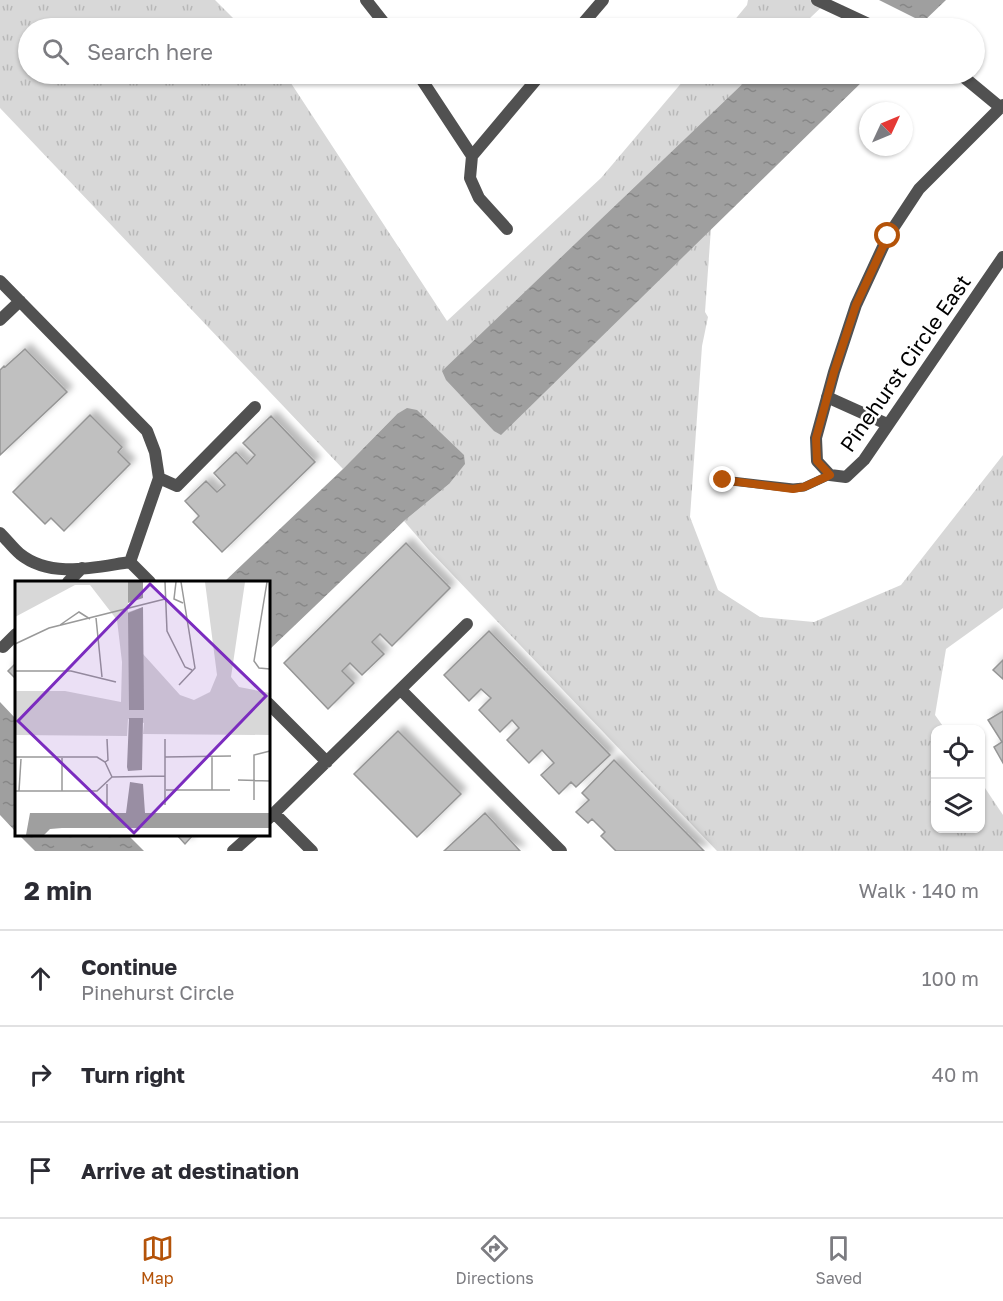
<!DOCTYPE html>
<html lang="en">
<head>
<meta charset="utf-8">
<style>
  body { margin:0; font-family:"Golos Text",sans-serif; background:#f2f2f3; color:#2b2b33 }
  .controls { position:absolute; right:18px; bottom:18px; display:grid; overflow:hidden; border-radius:12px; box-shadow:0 2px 4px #0004 }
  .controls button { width:54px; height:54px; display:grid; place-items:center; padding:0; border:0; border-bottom:2px solid #e1e1e2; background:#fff; color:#2b2b33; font:30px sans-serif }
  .compass { position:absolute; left:859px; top:102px; width:54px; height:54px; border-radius:50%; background:#fff; box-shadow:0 2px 4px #0004; rotate:46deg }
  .stop { position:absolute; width:18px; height:18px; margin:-14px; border:4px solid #b45309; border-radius:50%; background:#fff }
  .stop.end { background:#b45309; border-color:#fff; box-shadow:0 2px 6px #0008 }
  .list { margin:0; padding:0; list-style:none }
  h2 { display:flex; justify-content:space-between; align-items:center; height:78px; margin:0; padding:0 24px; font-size:26px }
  h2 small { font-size:20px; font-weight:400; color:#7c7c81 }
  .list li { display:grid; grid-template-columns:39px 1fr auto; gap:18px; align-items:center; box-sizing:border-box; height:96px; padding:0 24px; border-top:2px solid #e1e1e2 }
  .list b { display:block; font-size:22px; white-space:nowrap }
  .list p { margin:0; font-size:20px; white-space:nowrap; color:#7c7c81 }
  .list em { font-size:20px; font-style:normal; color:#7c7c81 }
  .icon { flex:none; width:33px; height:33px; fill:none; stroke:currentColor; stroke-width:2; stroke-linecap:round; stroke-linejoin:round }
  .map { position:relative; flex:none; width:1003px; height:851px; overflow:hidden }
  .search { position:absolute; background:#fff; box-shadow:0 2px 4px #0004; left:18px; right:18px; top:18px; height:66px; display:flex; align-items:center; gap:15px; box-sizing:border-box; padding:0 21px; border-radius:33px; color:#7c7c81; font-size:22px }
  .sheet { height:366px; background:#fff }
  nav { display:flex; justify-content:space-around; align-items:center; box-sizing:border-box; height:84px; border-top:2px solid #e1e1e2; background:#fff; font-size:16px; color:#7c7c81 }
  nav a { display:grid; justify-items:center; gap:3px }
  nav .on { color:#b45309 }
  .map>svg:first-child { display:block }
  .grass { fill:url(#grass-tufts) }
  .water { fill:url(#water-ripples) }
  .building { fill:#c0c0c0; stroke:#959595; stroke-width:1.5; filter:url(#shadow) }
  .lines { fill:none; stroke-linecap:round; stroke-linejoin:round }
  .lane { stroke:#515151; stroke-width:9 }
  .street { stroke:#515151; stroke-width:12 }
  .route { stroke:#b45309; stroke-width:8 }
  .labels { text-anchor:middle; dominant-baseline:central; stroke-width:5; stroke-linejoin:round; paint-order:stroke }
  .street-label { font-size:21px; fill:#000; stroke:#fff }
  .inset-road { fill:none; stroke:#999; stroke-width:1.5 }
  .view { fill:#7b2cbf; fill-opacity:0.15; stroke:#7b2cbf; stroke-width:3 }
  .inset-edge { fill:none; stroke:#000; stroke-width:3 }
</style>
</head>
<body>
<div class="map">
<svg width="1003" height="851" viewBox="0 0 1003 851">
  <defs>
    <pattern id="grass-tufts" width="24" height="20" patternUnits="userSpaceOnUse" patternTransform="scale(1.5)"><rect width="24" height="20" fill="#d8d8d8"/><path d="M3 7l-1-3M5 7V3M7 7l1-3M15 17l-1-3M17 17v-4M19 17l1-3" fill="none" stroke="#b8b8b8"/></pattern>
    <pattern id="water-ripples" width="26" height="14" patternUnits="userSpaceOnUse" patternTransform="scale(1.5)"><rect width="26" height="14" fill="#9f9f9f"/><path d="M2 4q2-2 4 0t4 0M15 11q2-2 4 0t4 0" fill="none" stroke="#878787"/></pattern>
    <filter id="shadow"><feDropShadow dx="5.5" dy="-5.5" stdDeviation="3" flood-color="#0004"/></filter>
  </defs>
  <rect width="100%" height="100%" fill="#fff"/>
  <path class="grass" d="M0,0H215L243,28H28V74H285L447,321L601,178L689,74H870L711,228L705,312L708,317L702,346L690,517L718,590L760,617L814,622L901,585L1003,455V608L946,649L935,715L945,729L936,730V828H980L981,782L1003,815V851H717L429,550L404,521L449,484L397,414L343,469L0,108Z
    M748,0H829L810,18L830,28H728L747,5Z"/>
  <path class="water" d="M879,0H946L923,22Z
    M753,74H870L501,435L494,431L446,380L442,371Z
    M407,408L417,410L464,455L465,464L449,484L404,521L269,650L268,582H224L343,469L397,414Z
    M0,702L16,719V832L0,815Z
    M19,835H128L144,851H35Z"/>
  <path class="building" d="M25,349L67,392L0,455V370L4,366L5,367Z
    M90,415L122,447L118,452L130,464L64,531L51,518L45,524L13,492Z
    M271,416L315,462L222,552L193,522L199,516L185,501L206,481L217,492L225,485L214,473L236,452L247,464L255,455L243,443Z
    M406,543L450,588L392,646L380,634L372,642L384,654L362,675L350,663L342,671L354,683L328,709L284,663Z
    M489,631L610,755L576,787L571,782L559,794L541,775L554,763L542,750L529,763L507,740L519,728L512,720L500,732L479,710L491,698L481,689L469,701L444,675Z
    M1003,660V679L993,670Z
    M16,663V679L8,671Z
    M1003,711V763L994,747L1002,742L988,720Z
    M398,731L461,794L417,837L354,774Z
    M614,760L704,851H616L601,836L605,832L592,819L588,823L576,812L589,800L582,793Z
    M485,813L520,851H444Z
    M176,834H194L185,844Z"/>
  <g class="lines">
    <path class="lane" d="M723,480L793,488L804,487L830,475"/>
    <path class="street" d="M366,0L388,28
      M817,0L877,28
      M579,28L603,0
      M418,74L472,156L470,178L479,198L507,229
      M960,74L1000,107
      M1003,105L919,189L888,236L856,305L834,372L816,438L817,461L830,475L846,477L864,460L1003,257
      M472,156L541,74
      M0,281L147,431L155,452L159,478L130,562
      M0,320L20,301
      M827,397L887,424
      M159,478L177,486L255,407
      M0,533C7,540 13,548 20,554C51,579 95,567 130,562
      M130,562L150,582
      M68,582L82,568
      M3,647L16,634
      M401,690L561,851
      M268,703L327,762
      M275,814L312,851
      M268,819L467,624
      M233,851L252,834"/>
  </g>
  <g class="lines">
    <path class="route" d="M723,480L793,489L804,487L830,475L817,461L816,438L834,372L856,305L888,236"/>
  </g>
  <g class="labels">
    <g class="street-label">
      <text transform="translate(905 363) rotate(-55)">Pinehurst Circle East</text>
    </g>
  </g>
  <g transform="translate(15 581)">
    <rect width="255" height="255" fill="#fff"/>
    <path d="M0,1H113V31L128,26V73L165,114L179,119L195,111L202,94L190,1H230L216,96L224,106L255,112V154L128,153L129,142L113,138L112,155L0,154V110H50L106,121L107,81L102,39L75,4H60L0,36Z" fill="#d8d8d8"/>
    <path d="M113,1H128V17L113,22ZM128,26L129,129H114L113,32ZM114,137H128L127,189L113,190L112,186ZM115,201L128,203L130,232H255V247H47L35,248L29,254H11L15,232H111Z" fill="#9f9f9f"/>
    <path class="inset-road" d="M150,1L152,50L170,86L177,89M161,1L159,18L168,22M252,1L239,80L244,87L255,88M81,37L87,96M45,44L64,31L75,38M0,63L34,47L150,18M0,90H56L101,101M164,104L180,87L166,1M150,158V224M0,176H82L90,181L97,196M150,176L216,175M90,181L93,179L92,158M97,196L150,195M223,199L255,200M92,203V224M151,209H215M197,209V175M0,210H82L97,196M4,210L6,178M47,210V177M239,219V174L255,170"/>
    <path class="view" d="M135,3L251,115L119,252L3,140Z"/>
    <rect width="255" height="255" class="inset-edge"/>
  </g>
</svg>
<div class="controls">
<button><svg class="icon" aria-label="locate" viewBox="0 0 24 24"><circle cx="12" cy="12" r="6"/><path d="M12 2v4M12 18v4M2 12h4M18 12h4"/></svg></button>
<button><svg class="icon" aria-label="layers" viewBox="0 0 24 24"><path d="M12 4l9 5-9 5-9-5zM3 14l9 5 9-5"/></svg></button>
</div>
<svg class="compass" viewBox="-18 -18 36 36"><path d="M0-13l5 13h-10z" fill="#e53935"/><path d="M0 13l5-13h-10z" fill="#7c7c81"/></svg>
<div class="stop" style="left:888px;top:236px"></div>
<div class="stop end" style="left:723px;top:480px"></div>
<div class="search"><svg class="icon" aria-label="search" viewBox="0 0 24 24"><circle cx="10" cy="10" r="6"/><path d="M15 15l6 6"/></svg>Search here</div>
</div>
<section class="sheet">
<h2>2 min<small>Walk · 140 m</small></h2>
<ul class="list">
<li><svg class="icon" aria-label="ahead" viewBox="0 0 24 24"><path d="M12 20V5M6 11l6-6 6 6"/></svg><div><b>Continue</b><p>Pinehurst Circle</p></div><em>100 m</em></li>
<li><svg class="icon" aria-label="right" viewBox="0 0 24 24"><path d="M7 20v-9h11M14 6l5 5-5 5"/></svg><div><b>Turn right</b></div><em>40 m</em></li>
<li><svg class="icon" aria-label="arrive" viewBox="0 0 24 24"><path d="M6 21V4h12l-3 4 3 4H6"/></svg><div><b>Arrive at destination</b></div></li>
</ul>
</section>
<nav>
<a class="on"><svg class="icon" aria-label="map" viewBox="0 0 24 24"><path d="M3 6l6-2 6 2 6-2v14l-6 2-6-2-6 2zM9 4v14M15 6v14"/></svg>Map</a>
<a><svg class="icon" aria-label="directions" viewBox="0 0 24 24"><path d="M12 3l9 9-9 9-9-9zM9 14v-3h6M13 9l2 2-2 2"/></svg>Directions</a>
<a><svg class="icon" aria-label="saved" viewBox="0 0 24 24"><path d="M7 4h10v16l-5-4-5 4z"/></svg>Saved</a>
</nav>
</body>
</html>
